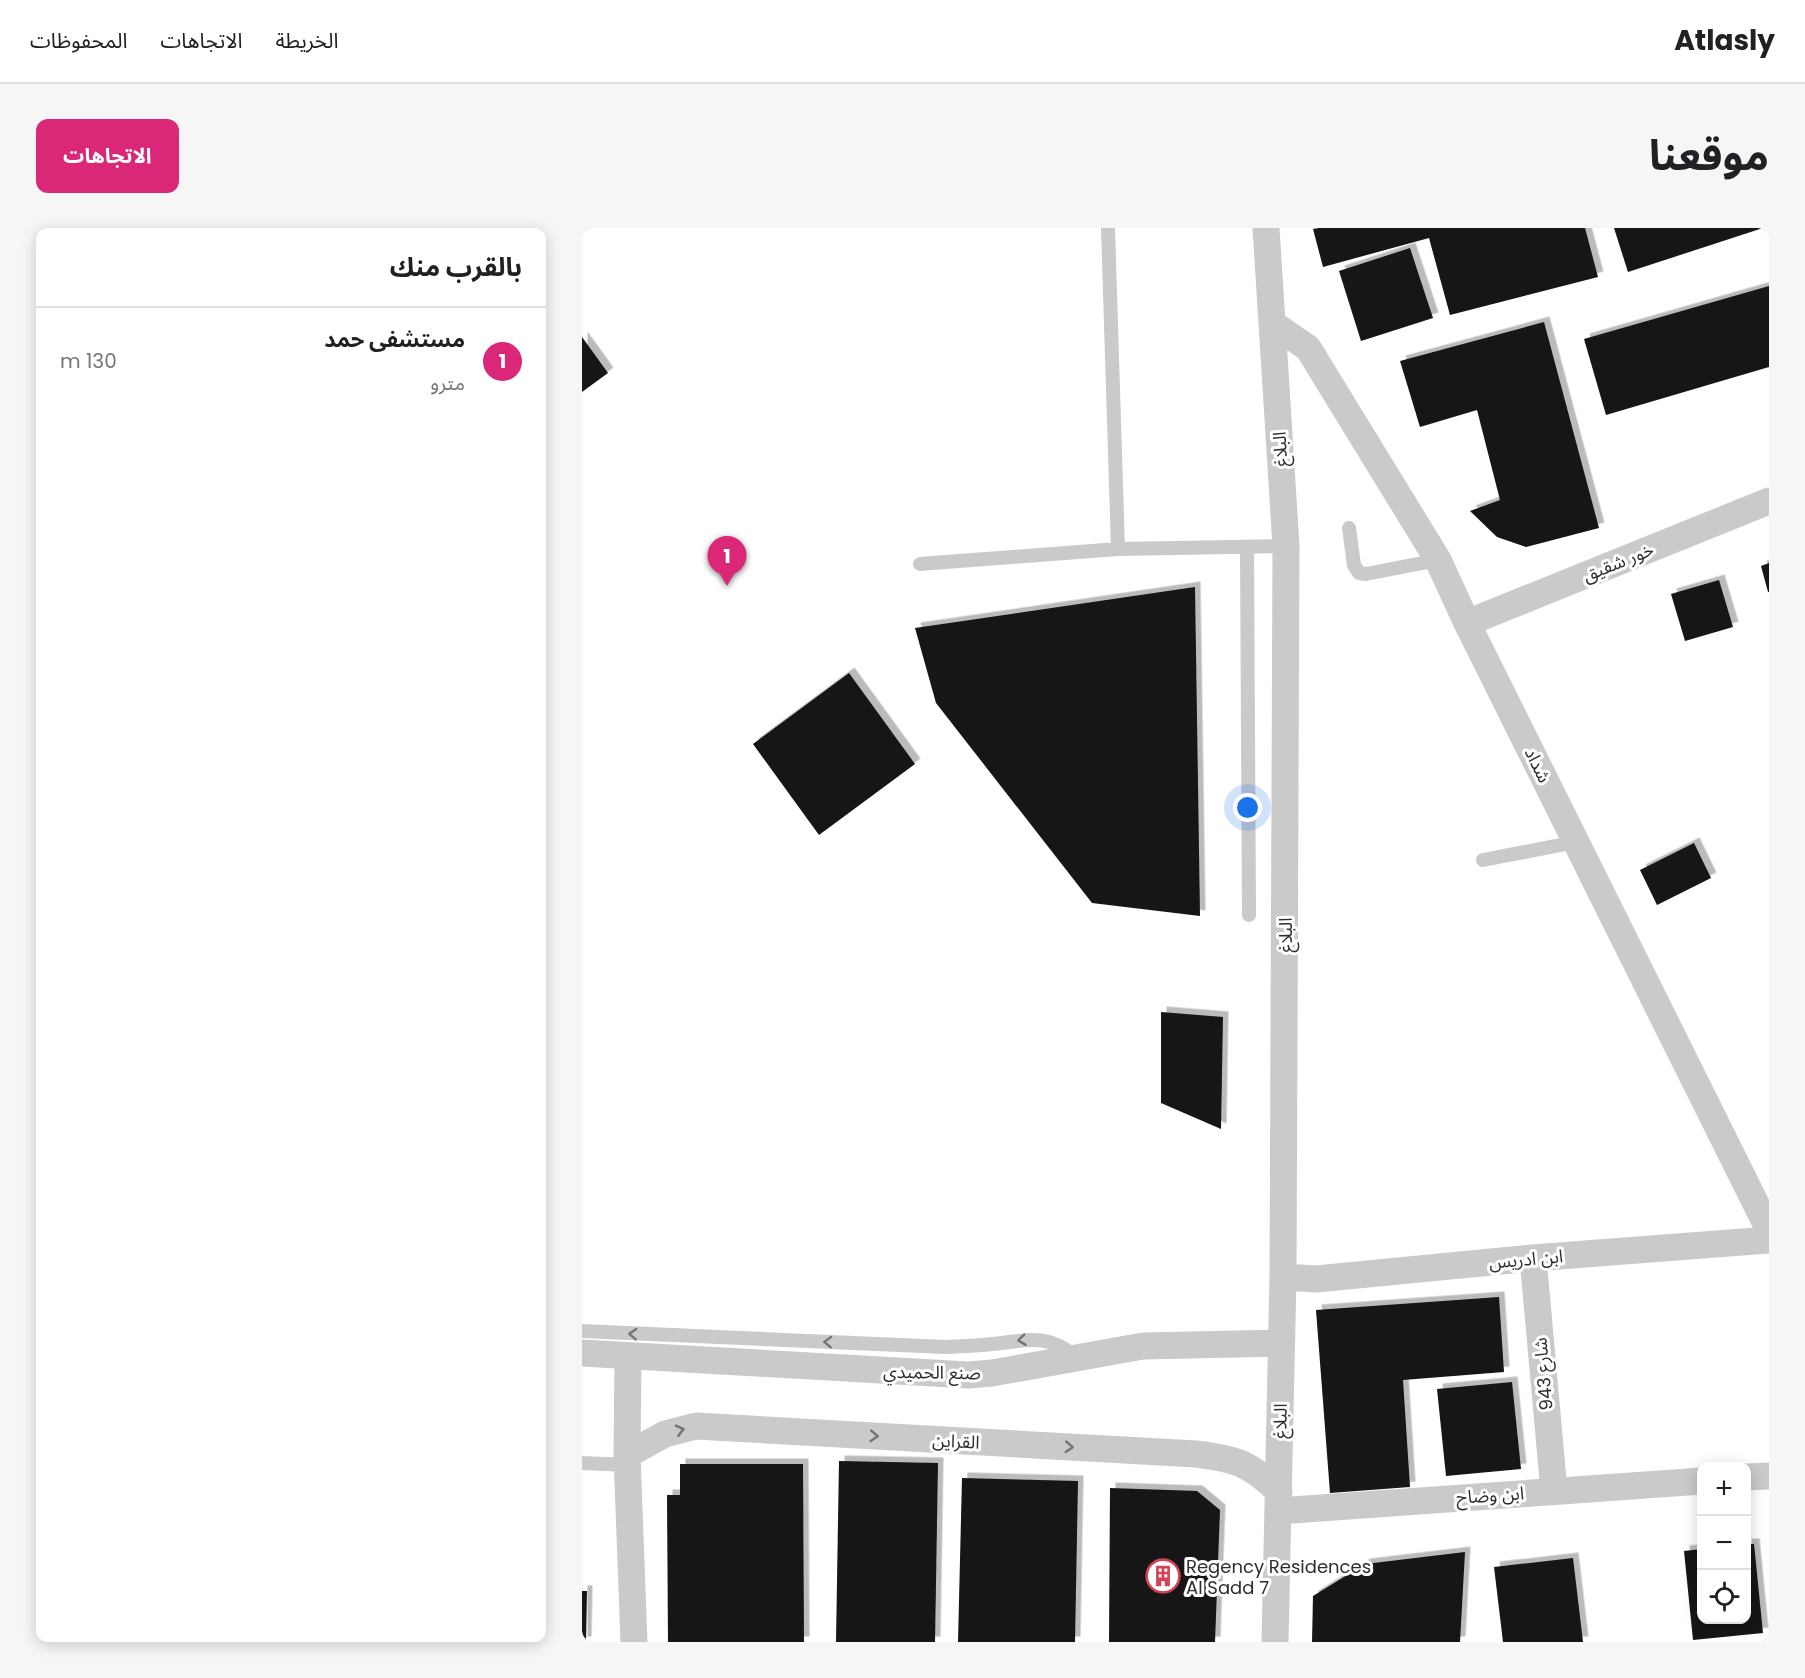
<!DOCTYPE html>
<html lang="ar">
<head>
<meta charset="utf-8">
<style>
  body { margin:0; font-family:Poppins,"Noto Sans Arabic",sans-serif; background:#f6f6f6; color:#202124; direction:rtl }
  .controls { position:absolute; right:18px; bottom:18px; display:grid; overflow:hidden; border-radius:12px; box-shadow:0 3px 15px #0003 }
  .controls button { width:54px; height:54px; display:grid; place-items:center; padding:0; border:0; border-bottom:2px solid #e0e0e0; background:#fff; color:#202124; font:30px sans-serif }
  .you { position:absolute; left:666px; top:580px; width:21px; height:21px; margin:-15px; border:4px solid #fff; border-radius:50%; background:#1a73e8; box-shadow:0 0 0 9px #1a73e833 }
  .badge { display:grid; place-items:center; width:39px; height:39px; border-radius:50%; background:#db2777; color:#fff; font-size:20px; font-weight:700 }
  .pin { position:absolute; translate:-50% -50px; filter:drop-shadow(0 2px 3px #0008) }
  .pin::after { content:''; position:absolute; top:32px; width:21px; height:18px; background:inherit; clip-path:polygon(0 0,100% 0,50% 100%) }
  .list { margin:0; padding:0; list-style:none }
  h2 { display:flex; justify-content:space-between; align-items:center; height:78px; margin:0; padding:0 24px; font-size:26px }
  h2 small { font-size:20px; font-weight:400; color:#757577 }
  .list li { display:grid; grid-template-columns:39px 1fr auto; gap:18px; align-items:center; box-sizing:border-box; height:108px; padding:0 24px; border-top:2px solid #e0e0e0 }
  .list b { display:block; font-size:22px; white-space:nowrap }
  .list p { margin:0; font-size:20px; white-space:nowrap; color:#757577 }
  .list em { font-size:20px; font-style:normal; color:#757577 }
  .icon { flex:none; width:33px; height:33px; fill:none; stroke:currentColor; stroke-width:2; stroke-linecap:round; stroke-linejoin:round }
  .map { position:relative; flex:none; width:1187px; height:1414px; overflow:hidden; direction:ltr; border-radius:12px }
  header { display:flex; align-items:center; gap:36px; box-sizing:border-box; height:84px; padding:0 30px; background:#fff; border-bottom:2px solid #e0e0e0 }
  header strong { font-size:28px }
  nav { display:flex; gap:33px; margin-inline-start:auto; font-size:21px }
  .intro { display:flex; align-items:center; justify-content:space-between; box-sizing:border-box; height:144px; padding:0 36px }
  h1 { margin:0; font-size:42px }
  .button { padding:15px 27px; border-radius:12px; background:#db2777; color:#fff; font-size:21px; font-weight:700 }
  main { display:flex; gap:36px; padding:0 36px }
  aside { flex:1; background:#fff; border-radius:12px; box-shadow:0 3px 15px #0003 }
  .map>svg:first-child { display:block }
  .building { fill:#141414; filter:url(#shadow) }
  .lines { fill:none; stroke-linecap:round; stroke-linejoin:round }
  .lane { stroke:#cacaca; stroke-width:14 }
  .street { stroke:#cacaca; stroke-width:27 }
  .oneway { stroke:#747474 }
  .labels { text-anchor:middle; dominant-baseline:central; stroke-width:6; stroke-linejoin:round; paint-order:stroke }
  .street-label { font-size:18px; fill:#2d2d2d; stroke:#fff }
  .poi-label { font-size:18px; fill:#2d2d2d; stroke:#fff; text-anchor:start }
</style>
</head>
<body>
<header>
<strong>Atlasly</strong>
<nav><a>الخريطة</a><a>الاتجاهات</a><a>المحفوظات</a></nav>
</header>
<div class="intro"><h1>موقعنا</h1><a class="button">الاتجاهات</a></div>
<main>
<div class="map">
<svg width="1187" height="1414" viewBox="0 0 1187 1414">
  <defs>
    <filter id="shadow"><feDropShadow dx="5.5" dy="-5.5" stdDeviation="0" flood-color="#0004"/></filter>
  </defs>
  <rect width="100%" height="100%" fill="#fff"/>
  <path class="building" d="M737,0H1003L1016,49L868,87L847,10L741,39L731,1Z
    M1032,0H1181L1046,44Z
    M828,20L851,90L779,113L757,43Z
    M1187,58V139L1024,187L1002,111Z
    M962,94L1017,300L944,319L915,309L888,283L918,272L895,182L838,199L818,133Z
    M0,109L26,145L0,164Z
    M1187,335V364H1186L1179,338Z
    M1137,352L1151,399L1103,413L1089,366Z
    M613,359L618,688L510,675L354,475L333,400Z
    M267,445L333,536L237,607L171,516Z
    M1112,615L1129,650L1075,677L1058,642Z
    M579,784L641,789L639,901L579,875Z
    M917,1069L922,1144L821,1152L828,1259L748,1265L734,1082Z
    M930,1154L939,1241L864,1248L855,1161Z
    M257,1233L356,1235L353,1414H254Z
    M98,1236H221L222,1414H86L85,1267H98Z
    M380,1250L496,1253L493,1414H376Z
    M528,1260L615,1263L638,1282L633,1414H527Z
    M1164,1316H1172L1181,1405L1111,1412L1102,1323L1120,1321V1392H1164Z
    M883,1324L878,1414H730L731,1368L783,1336Z
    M991,1330L1001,1414H921L912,1339Z
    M0,1363H5L4,1414H0Z"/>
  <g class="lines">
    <path class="lane" d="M767,300L772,337L777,345L784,346L856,332
      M665,319L667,687
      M536,321L704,318
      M338,336L536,321L526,0
      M901,632L994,614
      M0,1103L363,1119C379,1118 394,1118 410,1116C444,1113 464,1104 494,1129
      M0,1235L46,1237"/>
    <path class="street" d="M684,0L704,318L701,1049L693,1414
      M691,96L726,120L856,332L885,395L1187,1002
      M885,395L1187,273
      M951,1030L972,1263
      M701,1049L734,1051L951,1030L1187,1012
      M0,1125L386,1147L410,1145L561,1118L699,1115
      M46,1128L45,1227L52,1414
      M45,1227L83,1206L114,1198L614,1226C654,1231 668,1235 697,1264
      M1164,1249L1187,1248
      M696,1283L1120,1253"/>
  </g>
  <defs><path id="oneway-chevron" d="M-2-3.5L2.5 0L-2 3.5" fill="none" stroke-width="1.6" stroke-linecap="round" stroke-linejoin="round" transform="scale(1.5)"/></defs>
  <g class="oneway">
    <use href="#oneway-chevron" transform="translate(51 1106) rotate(-177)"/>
    <use href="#oneway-chevron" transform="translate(440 1112) rotate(173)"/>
    <use href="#oneway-chevron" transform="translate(246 1114) rotate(-178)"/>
    <use href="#oneway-chevron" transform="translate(98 1202) rotate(-14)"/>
    <use href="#oneway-chevron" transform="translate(292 1208) rotate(3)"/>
    <use href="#oneway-chevron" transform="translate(487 1219) rotate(3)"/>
  </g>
  <defs>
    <symbol id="building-ring" viewBox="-11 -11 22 22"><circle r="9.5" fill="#fff" stroke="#d24154" stroke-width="1.5"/><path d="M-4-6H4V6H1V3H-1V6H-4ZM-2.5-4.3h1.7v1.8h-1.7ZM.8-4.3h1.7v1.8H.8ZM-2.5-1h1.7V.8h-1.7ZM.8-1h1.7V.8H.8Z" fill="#d24154"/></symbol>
  </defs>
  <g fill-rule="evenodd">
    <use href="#building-ring" x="562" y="1329" width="38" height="38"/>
  </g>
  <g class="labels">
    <g class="street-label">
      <text transform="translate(698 221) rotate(-93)">البلاغ</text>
      <text transform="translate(1036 334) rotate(-22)">خور شقيق</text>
      <text transform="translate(956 537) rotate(64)">شداد</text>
      <text transform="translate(703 707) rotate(-90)">البلاغ</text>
      <text transform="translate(944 1031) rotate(-5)">ابن ادريس</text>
      <text transform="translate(350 1144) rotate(1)">صنع الحميدي</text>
      <text transform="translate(961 1146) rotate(-95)">شارع 943</text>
      <text transform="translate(698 1193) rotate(-89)">البلاغ</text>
      <text transform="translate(374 1213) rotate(3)">القراين</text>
      <text transform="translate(908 1267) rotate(-4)">ابن وضاح</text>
    </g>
    <g class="poi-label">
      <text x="604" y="1338">Regency Residences<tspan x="604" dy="21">Al Sadd 7</tspan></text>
    </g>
  </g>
</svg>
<div class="controls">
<button>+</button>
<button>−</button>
<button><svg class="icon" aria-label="locate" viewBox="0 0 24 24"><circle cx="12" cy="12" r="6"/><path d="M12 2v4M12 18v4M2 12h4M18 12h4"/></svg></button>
</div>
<div class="you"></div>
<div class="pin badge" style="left:145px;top:358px">1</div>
</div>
<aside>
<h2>بالقرب منك<small></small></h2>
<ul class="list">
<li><span class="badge">1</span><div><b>مستشفى حمد</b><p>مترو</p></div><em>130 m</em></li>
</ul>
</aside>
</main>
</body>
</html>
